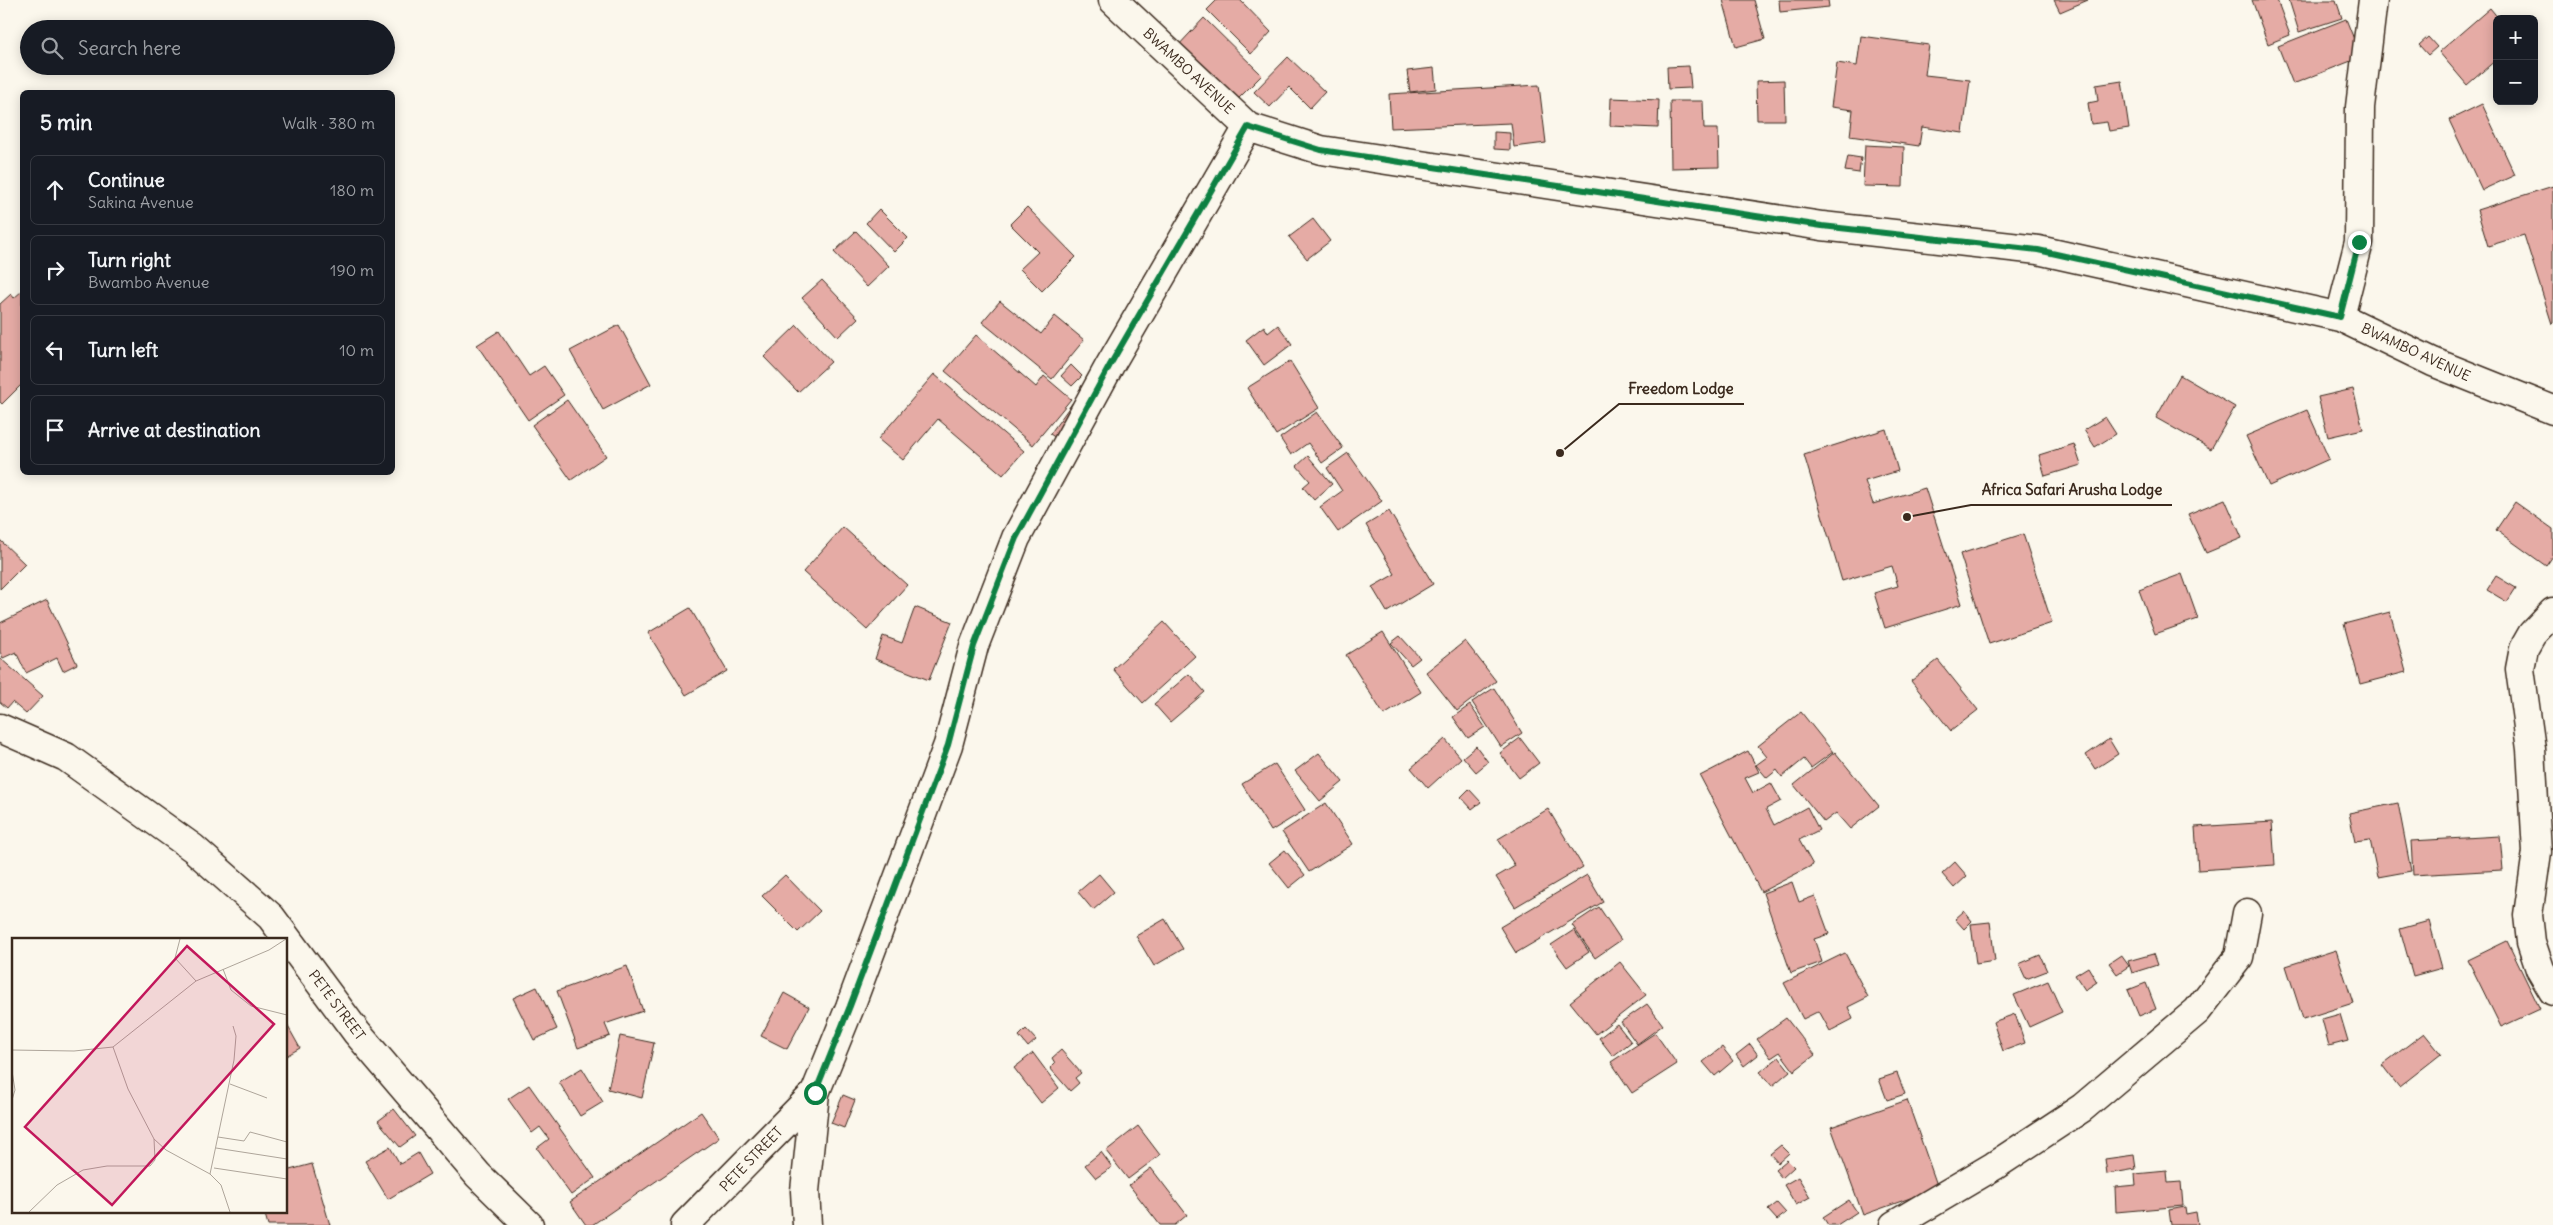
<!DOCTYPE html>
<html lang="en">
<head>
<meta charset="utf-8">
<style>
  body { margin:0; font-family:Delius,sans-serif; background:#242831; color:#f1f3f6 }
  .controls { position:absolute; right:15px; top:15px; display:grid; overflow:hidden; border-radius:8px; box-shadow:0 2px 12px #0003 }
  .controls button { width:45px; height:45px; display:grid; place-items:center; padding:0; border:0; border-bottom:1px solid #363941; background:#171b24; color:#f1f3f6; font:25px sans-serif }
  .stop { position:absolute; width:15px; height:15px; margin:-11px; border:4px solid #0b8043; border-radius:50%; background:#fff }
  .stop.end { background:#0b8043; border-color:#fff; box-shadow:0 1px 5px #0008 }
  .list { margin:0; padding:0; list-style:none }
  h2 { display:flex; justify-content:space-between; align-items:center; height:65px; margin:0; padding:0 20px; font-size:21px }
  h2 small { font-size:16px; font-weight:400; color:#9ea1a6 }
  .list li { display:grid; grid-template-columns:32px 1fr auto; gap:15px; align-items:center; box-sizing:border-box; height:70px; margin:0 10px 10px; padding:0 10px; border:1px solid #363941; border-radius:8px }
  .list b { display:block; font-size:19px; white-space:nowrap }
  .list p { margin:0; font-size:16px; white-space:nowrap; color:#9ea1a6 }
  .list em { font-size:16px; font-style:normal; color:#9ea1a6 }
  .icon { flex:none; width:28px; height:28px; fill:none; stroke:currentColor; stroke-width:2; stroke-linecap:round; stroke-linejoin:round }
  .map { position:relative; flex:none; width:2553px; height:1225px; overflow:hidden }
  .search { position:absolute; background:#171b24; box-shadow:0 2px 12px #0003; left:20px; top:20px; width:375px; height:55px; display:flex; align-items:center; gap:12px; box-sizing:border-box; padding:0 18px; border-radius:28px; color:#9ea1a6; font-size:19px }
  .panel { position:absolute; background:#171b24; box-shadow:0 2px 12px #0003; left:20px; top:90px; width:375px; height:385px; border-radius:8px }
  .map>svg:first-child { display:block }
  .building { fill:#e5aba5; stroke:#3b2a1e }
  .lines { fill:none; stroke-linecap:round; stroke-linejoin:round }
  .minor-casing { stroke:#3b2a1e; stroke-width:31 }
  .minor { stroke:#fbf7ec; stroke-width:28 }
  .route { stroke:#0b8043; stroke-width:6 }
  .labels { text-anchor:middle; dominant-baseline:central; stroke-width:5; stroke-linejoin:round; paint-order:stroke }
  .street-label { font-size:14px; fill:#3b2a1e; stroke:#fbf7ec }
  .inset-road { fill:none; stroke:#aea59a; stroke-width:1 }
  .view { fill:#c2185b; fill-opacity:0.15; stroke:#c2185b; stroke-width:2.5 }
  .inset-edge { fill:none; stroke:#3b2a1e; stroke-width:2.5 }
  .leader { fill:none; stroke:#3b2a1e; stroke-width:2 }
  .callout-dot { fill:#3b2a1e; stroke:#fbf7ec; stroke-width:2 }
  .callout-label { font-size:15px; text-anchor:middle; font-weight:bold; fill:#3b2a1e; stroke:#fbf7ec; stroke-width:5; stroke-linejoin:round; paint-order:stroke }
</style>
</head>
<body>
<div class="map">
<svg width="2553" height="1225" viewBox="0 0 2553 1225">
  <rect width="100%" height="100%" fill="#fbf7ec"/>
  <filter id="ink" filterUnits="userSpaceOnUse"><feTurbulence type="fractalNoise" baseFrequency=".02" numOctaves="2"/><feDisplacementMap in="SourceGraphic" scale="10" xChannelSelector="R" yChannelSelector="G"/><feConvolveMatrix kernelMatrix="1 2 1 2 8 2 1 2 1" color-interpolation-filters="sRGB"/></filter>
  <g filter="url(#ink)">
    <path class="building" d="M1217,0H1240L1271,32L1251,54L1207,10Z
      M1723,0H1754L1765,39L1736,47Z
      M1779,0H1828L1829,7L1780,12Z
      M2054,0H2088L2060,12Z
      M2252,0H2277L2290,35L2268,44Z
      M2289,0H2336L2342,18L2299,32Z
      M2490,8L2499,19H2497V59L2467,85L2439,52Z
      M1204,18L1262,75L1234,103L1176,48Z
      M2346,19L2361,57L2293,84L2278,46Z
      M1861,36L1929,45L1925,75L1970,80L1963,133L1922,127L1919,146L1850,136L1853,110L1831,107L1837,63L1857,66Z
      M2428,37L2437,47L2428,55L2419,45Z
      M1288,57L1325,92L1310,108L1289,87L1270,107L1254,92Z
      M1689,66L1691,88L1668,89L1667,67Z
      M1434,68L1436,89L1410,92L1407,71Z
      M1784,80L1785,120H1757L1756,81Z
      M2122,81L2129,128L2109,131L2107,122L2091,124L2088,103L2098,101L2096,85Z
      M1539,85L1546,143L1514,147L1511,123L1391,128L1389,94Z
      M1611,98L1659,100L1658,128L1610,126Z
      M1670,101H1703L1704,129H1718L1719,167L1671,168Z
      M2482,104L2515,175L2482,190L2449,120Z
      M1494,132L1510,133V150L1494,149Z
      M1865,145L1904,147L1903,187L1863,186Z
      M1848,156L1861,158L1859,173L1845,171Z
      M2553,186V323L2552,324L2524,235L2488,246L2477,210Z
      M1027,207L1076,257L1042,291L1020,269L1038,252L1010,224Z
      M879,209L908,238L894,252L866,223Z
      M1313,219L1330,241L1307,259L1289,237Z
      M856,231L889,266L867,287L834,252Z
      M822,280L858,318L838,337L802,298Z
      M22,291V384L2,404L0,402V304L11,294L14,298Z
      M1000,301L1041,334L1055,316L1084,340L1052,379L982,322Z
      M619,325L651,384L603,410L570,351Z
      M797,325L831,362L798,392L764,357Z
      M1278,325L1292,344L1264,365L1246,340L1264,326L1268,333Z
      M499,331L529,376L544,366L564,395L528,420L477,345Z
      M976,335L1036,387L1044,376L1071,399L1033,445L945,371Z
      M1290,361L1319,408L1276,435L1247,388Z
      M1071,365L1082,376L1072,386L1061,376Z
      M934,374L1024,451L1003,475L938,419L903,460L878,439Z
      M2180,375L2235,407L2211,449L2156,418Z
      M2353,389L2363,429L2328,437L2318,397Z
      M567,400L606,456L571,480L532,425Z
      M1073,402L1081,408L1059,440L1050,434Z
      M2307,410L2329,459L2269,486L2246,436Z
      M1317,412L1343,448L1322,463L1308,443L1291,455L1280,438Z
      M2105,417L2116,434L2095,447L2084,430Z
      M1886,429L1898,471L1865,481L1873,504L1925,488L1962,604L1885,628L1874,593L1898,586L1892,566L1842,581L1804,455Z
      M2074,444L2081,465L2045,476L2039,455Z
      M1348,453L1382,501L1338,532L1320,507L1342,491L1327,468Z
      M1308,456L1332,484L1314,500L1303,487L1310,481L1297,466Z
      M2225,499L2242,538L2206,553L2188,514Z
      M2515,502L2553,529V556L2546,566L2496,530Z
      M1389,511L1433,584L1387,612L1372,587L1395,574L1366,525Z
      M843,527L907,585L867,630L803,572Z
      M2023,534L2052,623L1989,644L1960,554Z
      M0,540L25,564L0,589Z
      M2182,574L2198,619L2155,634L2139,590Z
      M2496,576L2516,588L2507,602L2487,590Z
      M47,600L77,664L63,671L57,658L26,673L16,652L3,658L0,652V623Z
      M915,607L952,622L929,680L875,659L883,636L902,643Z
      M690,608L727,671L686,695L648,633Z
      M2390,612L2406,672L2360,684L2344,624Z
      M1164,622L1195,656L1143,703L1113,669Z
      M1383,632L1421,692L1384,715L1346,655Z
      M1400,636L1420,658L1411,665L1391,643Z
      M1465,641L1496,681L1457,711L1426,672Z
      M0,658L43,696L26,714L12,702L7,708L0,702Z
      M1938,660L1978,710L1951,731L1911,681Z
      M1189,674L1205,692L1170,722L1154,704Z
      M1494,688L1522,733L1501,747L1472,702Z
      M1470,705L1485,727L1468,738L1453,717Z
      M1801,712L1833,752L1811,768L1804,759L1782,777L1777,770L1767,778L1756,765L1767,757L1758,746Z
      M1520,738L1539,763L1519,778L1500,753Z
      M1445,739L1461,758L1428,788L1411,768Z
      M2109,739L2118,754L2095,769L2086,755Z
      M1476,746L1488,762L1476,772L1463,757Z
      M1748,751L1759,772L1745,778L1753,793L1771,783L1781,801L1766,809L1774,825L1807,807L1819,830L1799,840L1813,865L1761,892L1700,776Z
      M1835,752L1879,806L1850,829L1836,813L1824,822L1794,785Z
      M1319,753L1343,782L1320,801L1295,771Z
      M1275,764L1305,810L1271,831L1242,784Z
      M1469,789L1481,802L1472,809L1461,797Z
      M1326,803L1353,844L1309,872L1282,832Z
      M2398,803L2411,871L2378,877L2370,840L2355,842L2349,813Z
      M1548,809L1583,867L1515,907L1496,877L1515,866L1498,839Z
      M2272,822L2275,865L2198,870L2195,827Z
      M2500,836L2503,870L2413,875L2411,841Z
      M1285,850L1305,875L1289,888L1269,863Z
      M1955,862L1967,876L1954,888L1942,874Z
      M1099,874L1114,892L1093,910L1078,892Z
      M785,875L820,911L798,932L762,896Z
      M1587,875L1603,902L1516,953L1500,927Z
      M1792,882L1799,902L1815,896L1829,934L1814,939L1822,962L1791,973L1763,893Z
      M1599,907L1621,940L1595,958L1572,925Z
      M1964,911L1972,921L1964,929L1955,919Z
      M1165,919L1183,949L1154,966L1136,936Z
      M2429,921L2442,968L2413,976L2400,929Z
      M1990,922L1995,961L1976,964L1971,924Z
      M1574,930L1589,952L1567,967L1551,945Z
      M2507,941L2540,1009L2501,1027L2468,960Z
      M2336,950L2353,1003L2303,1019L2286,966Z
      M1845,953L1868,997L1848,1007L1853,1019L1830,1031L1819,1011L1803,1019L1784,983Z
      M2153,954L2157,965L2132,973L2128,961Z
      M2040,955L2047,971L2026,979L2019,964Z
      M2121,955L2129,966L2117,974L2109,963Z
      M1620,962L1646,995L1596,1034L1570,1002Z
      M627,966L643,1011L605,1024L610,1036L578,1048L557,991Z
      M2088,967L2097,982L2085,990L2075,975Z
      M2048,981L2062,1012L2029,1027L2014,995Z
      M2146,983L2156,1009L2139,1016L2128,990Z
      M537,987L557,1029L534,1040L513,998Z
      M784,993L809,1007L787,1049L761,1036Z
      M1647,1004L1663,1025L1637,1044L1621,1022Z
      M2015,1014L2025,1043L2003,1051L1993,1022Z
      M2340,1014L2348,1041L2329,1046L2322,1019Z
      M1786,1018L1815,1055L1794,1071L1780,1052L1771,1058L1757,1039Z
      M286,1023L300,1048L286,1056Z
      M1617,1024L1631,1042L1613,1056L1599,1038Z
      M1026,1029L1036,1040L1028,1047L1019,1036Z
      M1655,1033L1677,1064L1632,1093L1611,1062Z
      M2424,1033L2441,1054L2399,1087L2382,1065Z
      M620,1036L654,1043L642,1098L608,1089Z
      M1750,1044L1758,1055L1744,1066L1736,1055Z
      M1722,1047L1733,1061L1715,1076L1703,1062Z
      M1061,1050L1081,1073L1075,1078L1079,1083L1070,1091L1050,1068L1055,1063L1052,1058Z
      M1033,1053L1059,1088L1041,1103L1014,1068Z
      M1779,1057L1790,1071L1772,1086L1760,1072Z
      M582,1068L603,1102L580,1116L559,1082Z
      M1897,1073L1905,1094L1887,1100L1879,1079Z
      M529,1085L595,1178L571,1195L537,1148L549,1139L540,1127L532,1133L508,1099Z
      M843,1095L855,1100L844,1128L831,1123Z
      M1907,1100L1938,1188L1863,1215L1831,1127Z
      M394,1109L415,1136L400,1147L378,1121Z
      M701,1112L719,1138L592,1225H586L570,1202Z
      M1138,1126L1160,1155L1128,1179L1106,1151Z
      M1781,1145L1789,1153L1778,1163L1770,1154Z
      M390,1147L400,1164L418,1153L430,1174L388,1199L365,1161Z
      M1101,1152L1112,1167L1096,1178L1085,1165Z
      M2134,1155L2136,1169L2107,1174L2105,1159Z
      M1787,1160L1794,1167L1782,1178L1775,1170Z
      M312,1164L330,1225H268L264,1211H286V1171Z
      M1151,1168L1187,1215L1175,1225H1160L1129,1185Z
      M2167,1171L2168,1183L2181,1182L2183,1206L2116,1212L2115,1187L2136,1185L2135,1174Z
      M1798,1177L1810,1197L1796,1205L1784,1185Z
      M1849,1200L1857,1212L1837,1225H1828L1823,1217Z
      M1777,1203L1786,1213L1777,1220L1768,1210Z
      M2185,1207L2186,1214L2196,1212L2198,1225H2171L2169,1210Z"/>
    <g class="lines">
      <defs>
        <path id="minor" d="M1113,0L1248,127L1321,150L1822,226L2038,250L2340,317L2433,362L2553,410
          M2340,317L2359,242L2360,107L2373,0
          M2553,612L2532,634L2524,648L2520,669L2531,749L2537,852L2528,915L2531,942L2540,969L2553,991
          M0,728L66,757L193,848L271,917L357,1033L478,1175L529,1225
          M685,1225L815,1093
          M807,1225L805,1191L815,1093L850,1007L948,745L974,646L1016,538L1110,365L1248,127
          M1894,1225L1994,1166L2082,1108L2197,1011L2239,957L2247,913"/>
      </defs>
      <use href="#minor" class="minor-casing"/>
      <use href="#minor" class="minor"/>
    </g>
  </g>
  <g class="lines" filter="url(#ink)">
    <path class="route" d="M815,1093L850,1006L948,745L974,646L1016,538L1110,365L1248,127L1321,150L1822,226L2038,250L2340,317L2359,242"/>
  </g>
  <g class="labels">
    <g class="street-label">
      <text transform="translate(1189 71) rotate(43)">BWAMBO AVENUE</text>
      <text transform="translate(2416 352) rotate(25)">BWAMBO AVENUE</text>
      <text transform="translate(337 1005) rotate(53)">PETE STREET</text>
      <text transform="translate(751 1159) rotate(-46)">PETE STREET</text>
    </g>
  </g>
  <g transform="translate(12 938)">
    <rect width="275" height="275" fill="#fbf7ec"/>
    <path class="inset-road" d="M168,1L163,20L184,43M211,31L219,52L239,68L275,77M101,109L116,151L142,201L154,212L198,236L209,247L218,274M0,112L62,113L101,109L184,43L257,12L274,1M0,133L3,152L0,162M218,146L255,160M206,199L232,203L238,194L275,204M204,210L275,221M202,230L275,241M198,236L222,122L224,98L221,88M17,274L45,247L71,232L95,228H138L143,222L142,201"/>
    <path class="view" d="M175,8L262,86L100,267L13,189Z"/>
    <rect width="275" height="275" class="inset-edge"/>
  </g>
  <path class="leader" d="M1560 453L1619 404H1744M1907 517L1971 505H2172"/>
  <g class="callout-dot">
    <circle cx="1560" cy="453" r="5"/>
    <circle cx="1907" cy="517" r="5"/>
  </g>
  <g class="callout-label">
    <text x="1681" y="394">Freedom Lodge</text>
    <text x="2072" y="495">Africa Safari Arusha Lodge</text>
  </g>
</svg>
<div class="controls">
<button>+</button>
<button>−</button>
</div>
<div class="stop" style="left:815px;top:1093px"></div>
<div class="stop end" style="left:2359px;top:242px"></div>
<div class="search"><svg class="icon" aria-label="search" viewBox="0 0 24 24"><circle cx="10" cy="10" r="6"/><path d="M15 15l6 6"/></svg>Search here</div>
<section class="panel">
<h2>5 min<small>Walk · 380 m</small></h2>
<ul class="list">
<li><svg class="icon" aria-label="ahead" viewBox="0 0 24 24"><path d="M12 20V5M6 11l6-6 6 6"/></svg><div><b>Continue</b><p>Sakina Avenue</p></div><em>180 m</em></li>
<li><svg class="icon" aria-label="right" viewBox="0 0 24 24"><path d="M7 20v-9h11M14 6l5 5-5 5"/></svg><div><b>Turn right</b><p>Bwambo Avenue</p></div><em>190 m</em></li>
<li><svg class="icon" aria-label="left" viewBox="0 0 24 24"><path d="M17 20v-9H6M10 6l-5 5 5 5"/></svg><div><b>Turn left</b></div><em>10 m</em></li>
<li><svg class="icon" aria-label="arrive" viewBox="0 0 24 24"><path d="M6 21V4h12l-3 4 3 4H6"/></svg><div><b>Arrive at destination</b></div></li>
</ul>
</section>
</div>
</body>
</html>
